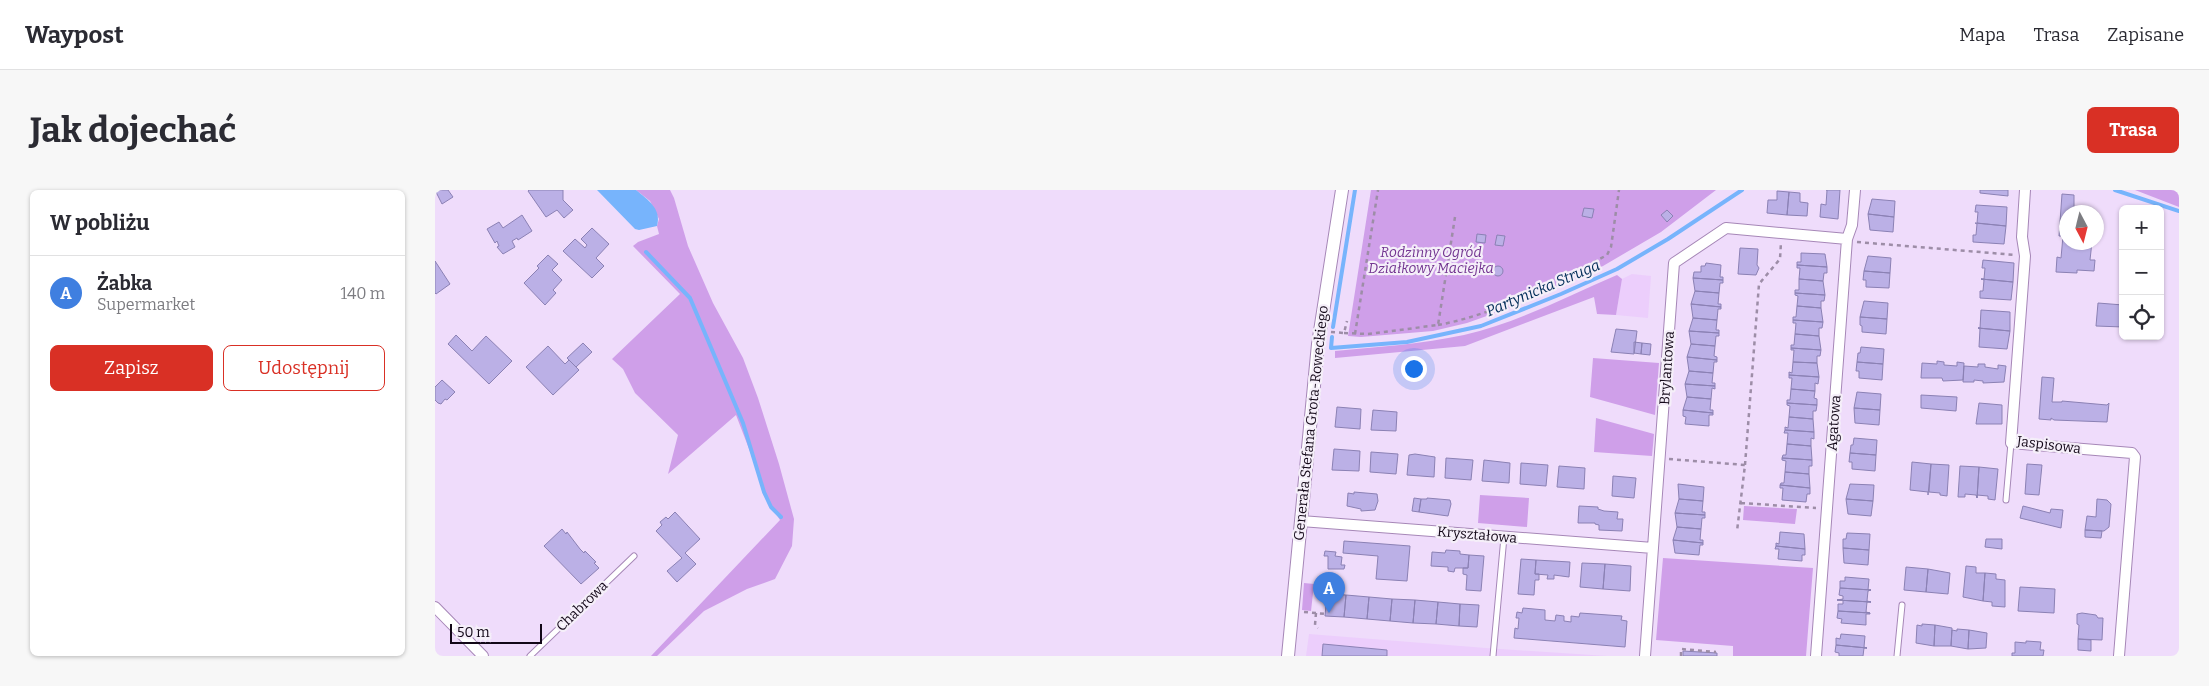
<!DOCTYPE html>
<html lang="pl">
<head>
<meta charset="utf-8">
<style>
  body { margin:0; font-family:Bitter,serif; background:#f7f7f7; color:#2b2b33 }
  .controls { position:absolute; right:15px; top:15px; display:grid; overflow:hidden; border-radius:8px; box-shadow:0 1px 4px #0004 }
  .controls button { width:45px; height:45px; display:grid; place-items:center; padding:0; border:0; border-bottom:1px solid #e1e1e2; background:#fff; color:#2b2b33; font:25px sans-serif }
  .compass { position:absolute; left:1624px; top:15px; width:45px; height:45px; border-radius:50%; background:#fff; box-shadow:0 1px 4px #0004; rotate:173deg }
  .scale { position:absolute; left:15px; bottom:12px; width:92px; box-sizing:border-box; padding-left:5px; border:2px solid #120717; border-top:0; font-size:14px; line-height:18px; white-space:nowrap; color:#120717; -webkit-text-stroke:4px #f5eff9; paint-order:stroke }
  .you { position:absolute; left:978px; top:178px; width:18px; height:18px; margin:-12px; border:4px solid #fff; border-radius:50%; background:#1a73e8; box-shadow:0 0 0 8px #1a73e833 }
  .badge { display:grid; place-items:center; width:32px; height:32px; border-radius:50%; background:#d93025; color:#fff; font-size:16px; font-weight:700 }
  .pin { position:absolute; translate:-50% -41px; filter:drop-shadow(0 1px 2px #0008) }
  .pin::after { content:''; position:absolute; top:26px; width:18px; height:15px; background:inherit; clip-path:polygon(0 0,100% 0,50% 100%) }
  .list { margin:0; padding:0; list-style:none }
  h2 { display:flex; justify-content:space-between; align-items:center; height:65px; margin:0; padding:0 20px; font-size:21px }
  h2 small { font-size:16px; font-weight:400; color:#7c7c81 }
  .list li { display:grid; grid-template-columns:32px 1fr auto; gap:15px; align-items:center; box-sizing:border-box; height:75px; padding:0 20px; border-top:1px solid #e1e1e2 }
  .list b { display:block; font-size:19px; white-space:nowrap }
  .list p { margin:0; font-size:16px; white-space:nowrap; color:#7c7c81 }
  .list em { font-size:16px; font-style:normal; color:#7c7c81 }
  .actions { display:flex; gap:10px; padding:15px 20px }
  .actions a { flex:1; padding:11px 0; border:1px solid #d93025; border-radius:8px; text-align:center; font-size:18px; color:#d93025 }
  .actions .main { background:#d93025; color:#fff }
  .icon { flex:none; width:28px; height:28px; fill:none; stroke:currentColor; stroke-width:2; stroke-linecap:round; stroke-linejoin:round }
  .map { position:relative; flex:none; width:1744px; height:466px; overflow:hidden; border-radius:8px }
  header { display:flex; align-items:center; gap:30px; box-sizing:border-box; height:70px; padding:0 25px; background:#fff; border-bottom:1px solid #e1e1e2 }
  header strong { font-size:24px }
  nav { display:flex; gap:28px; margin-inline-start:auto; font-size:18px }
  .intro { display:flex; align-items:center; justify-content:space-between; box-sizing:border-box; height:120px; padding:0 30px }
  h1 { margin:0; font-size:35px }
  .button { padding:12px 22px; border-radius:8px; background:#d93025; color:#fff; font-size:18px; font-weight:700 }
  main { display:flex; gap:30px; padding:0 30px }
  aside { flex:1; background:#fff; border-radius:8px; box-shadow:0 1px 4px #0004 }
  .map>svg:first-child { display:block }
  .built { fill:#eccefc }
  .green { fill:#cf9fe9 }
  .water { fill:#77b4fc }
  .lines { fill:none; stroke-linecap:round; stroke-linejoin:round }
  .stream { stroke:#77b4fc; stroke-width:4 }
  .building { fill:#bbb0e6; stroke:#8b81b4 }
  .service-casing { stroke:#a687b7; stroke-width:7 }
  .minor-casing { stroke:#a687b7; stroke-width:12 }
  .tertiary-casing { stroke:#a687b7; stroke-width:14 }
  .path { stroke:#9d8da7; stroke-width:2.5; stroke-dasharray:4 4; stroke-linecap:butt }
  .service { stroke:#fff; stroke-width:5 }
  .minor { stroke:#fff; stroke-width:10 }
  .tertiary { stroke:#fff; stroke-width:12 }
  .labels { text-anchor:middle; dominant-baseline:central; stroke-width:4.5; stroke-linejoin:round; paint-order:stroke }
  .park-label { font-size:14px; font-style:italic; fill:#733591; stroke:#f5eff9 }
  .street-label { font-size:14px; fill:#120717; stroke:#f5eff9 }
  .water-label { font-size:15px; font-style:italic; fill:#002c58; stroke:#f5eff9 }
</style>
</head>
<body>
<header>
<strong>Waypost</strong>
<nav><a>Mapa</a><a>Trasa</a><a>Zapisane</a></nav>
</header>
<div class="intro"><h1>Jak dojechać</h1><a class="button">Trasa</a></div>
<main>
<aside>
<h2>W pobliżu<small></small></h2>
<ul class="list">
<li><span class="badge" style="background:#3f7fe0">A</span><div><b>Żabka</b><p>Supermarket</p></div><em>140 m</em></li>
</ul>
<div class="actions"><a class="main">Zapisz</a><a>Udostępnij</a></div>
</aside>
<div class="map">
<svg width="1744" height="466" viewBox="0 0 1744 466">
  <rect width="100%" height="100%" fill="#efdcfb"/>
  <path class="built" d="M1197,84L1216,86L1213,128L1181,125L1187,89Z
    M874,444L1051,458L1172,466H871Z"/>
  <path class="green" d="M201,0H235L239,8L253,56L278,113L308,168L323,208L344,274L359,329L357,356L340,389L312,399L269,421L222,466H216L345,330L328,304L321,277L301,225L233,284L243,245L200,203L188,179L177,169L245,104L198,56L203,52L224,44L222,36L224,29L215,11Z
    M936,0H1281L1226,42L1168,76L1080,116L1032,133L998,141L926,147L913,146Z
    M1700,0H1744V17Z
    M1182,85L1187,89L1181,125L1162,124L1159,107L1030,156L900,168V161C943,157 987,154 1029,145C1082,133 1133,106 1182,85Z
    M1158,168L1224,173L1220,225L1155,207Z
    M1161,228L1219,244L1217,266L1159,262Z
    M1045,305L1094,308L1092,337L1043,333Z
    M1309,316L1362,319L1360,334L1308,330Z
    M1228,368L1378,378L1371,466H1298V456L1221,450Z
    M869,393L879,394L876,421L867,420Z"/>
  <path class="water" d="M162,0H201C213,10 227,19 222,36L204,40L200,39Z"/>
  <g class="lines">
    <path class="stream" d="M1680,0L1744,21
      M211,62L255,108L308,233L329,302L336,317L346,327
      M898,137L920,0
      M897,147L896,158L972,152L1046,136L1126,104L1182,79L1233,49L1307,0"/>
  </g>
  <path class="building" d="M0,0H13L18,7L7,14Z
    M94,0H128V10L138,20L129,28L122,20L111,27L93,1Z
    M1391,0H1405L1403,29L1385,27L1386,14L1391,15L1392,0Z
    M1545,0H1573V6L1545,3Z
    M1342,1L1354,2L1352,25L1332,23L1333,10H1342Z
    M1354,2L1365,3V12L1373,13L1372,26L1352,25Z
    M1627,4L1639,5V17H1641V22H1632V52H1657L1655,70H1660L1659,81L1642,80V83L1621,82L1622,67L1626,68L1628,46H1624Z
    M1437,9L1460,11L1459,27L1433,24Z
    M1541,15L1572,17L1571,36L1542,33L1543,22H1540Z
    M1149,18L1159,19L1157,28L1147,26Z
    M1232,20L1238,26L1232,32L1226,25Z
    M1433,24L1459,27L1458,42L1435,40Z
    M87,25L97,41L83,50L82,48L77,51L80,57L68,64L62,57L64,56L62,51L60,53L52,39L64,32L68,38Z
    M1540,33L1571,36L1569,54L1538,52V45H1541L1542,34Z
    M157,38L174,54L161,68L169,76L157,88L128,61L140,49L150,58L152,55L146,49Z
    M1042,44L1051,45L1050,53L1041,52Z
    M1062,45L1070,46L1068,56L1060,55Z
    M1305,58L1323,59L1322,75L1324,78L1321,85L1303,84Z
    M1366,63L1390,64L1392,77L1362,75V72H1366Z
    M113,65L123,74L117,80L127,90L118,100L121,103L110,115L89,93L104,78L102,76Z
    M1433,66L1456,68L1455,83L1429,81Z
    M1548,70L1579,73L1578,92L1546,89H1549L1550,78H1547Z
    M0,71L15,94L1,104L0,103Z
    M1271,73L1286,75L1285,87H1288V90L1258,88L1259,82H1266V76H1270Z
    M1362,75L1392,77V83H1389L1388,91L1364,89L1365,78H1362Z
    M1058 81a5 5 0 1 1 10 0a5 5 0 1 1-10 0Z
    M1429,81L1455,83L1454,98L1431,97V90H1428Z
    M1258,88L1288,90V93H1285L1284,103L1260,101Z
    M1364,89L1388,91L1390,105L1360,103V100H1364Z
    M1546,89L1578,92L1576,110L1545,108V101H1548L1549,90Z
    M1260,101L1284,103L1283,114H1286V117L1256,114Z
    M1360,103L1390,105L1389,111H1386V118L1362,116L1363,106L1360,105Z
    M1429,111L1453,113L1452,129L1425,127Z
    M1663,113L1688,115V137L1661,136Z
    M1256,114L1286,117V119H1283L1282,130L1258,128Z
    M1362,116L1386,118L1388,132L1358,130V127H1361Z
    M1546,120L1575,122V141L1543,138H1545Z
    M1425,127L1452,129L1451,144L1427,142V136L1425,135Z
    M1258,128L1282,130L1281,140H1284V143L1254,141Z
    M1358,130L1388,132L1387,138H1384V146L1360,144L1361,133H1358Z
    M1543,138L1575,141L1572,159L1544,157L1545,139Z
    M1181,139L1202,141L1199,164L1176,162Z
    M1254,141L1284,143V146H1281L1280,156L1256,154Z
    M1360,144L1384,146L1386,160L1356,158V155H1359Z
    M21,145L37,161L51,146L77,171L54,194L13,154Z
    M1199,152L1207,153L1206,164L1199,163Z
    M148,153L157,162L141,177L132,168Z
    M1207,153L1216,154L1215,165L1206,164Z
    M1256,154L1280,156L1279,166L1282,167V170L1252,167Z
    M113,156L130,174L134,170L144,180L118,205L91,177Z
    M1426,157L1449,159L1448,174L1422,172L1423,163H1425Z
    M1356,158L1386,160L1385,166H1382V173L1358,172L1359,160H1356Z
    M1252,167L1282,170V172H1279L1278,183L1254,181Z
    M1502,171L1509,172V175L1522,176V172L1529,173L1528,190L1508,191L1507,188H1486L1487,173L1502,174Z
    M1358,172L1382,173L1384,187L1354,185V182L1357,183Z
    M1422,172L1448,174L1447,190L1424,188V181H1421Z
    M1543,174H1550V177L1563,179V175L1571,176L1569,192L1548,193V191L1539,190V192H1528L1529,176L1543,177Z
    M1254,181L1278,183L1277,193H1280V196L1250,194Z
    M1354,185L1384,187L1383,194L1380,193V201L1356,199L1357,188H1354Z
    M1607,187L1619,188L1617,212H1627V211L1672,215L1674,213L1672,232L1619,230L1616,228V230L1604,229Z
    M7,190L20,202L12,210L10,209L6,214L3,213L0,210V197Z
    M1250,194L1280,196V199L1277,198L1276,209L1252,207Z
    M1356,199L1380,201L1379,208L1382,209V215L1352,213V210H1355Z
    M1422,202L1446,204L1445,220L1419,218Z
    M1486,205L1522,207L1521,221L1486,218Z
    M1252,207L1276,209L1275,220H1278V223L1248,220Z
    M1352,213L1382,215L1381,221H1378V229L1354,227L1355,216L1352,215Z
    M1544,213L1567,215V234H1541Z
    M902,217L926,219L925,239L900,237Z
    M1419,218L1445,220L1444,235L1420,233Z
    M938,220L962,222L961,241L936,240Z
    M1248,220L1278,223V225H1274V236L1250,234L1251,227L1248,226Z
    M1354,227L1378,229L1379,242L1350,240V237L1353,238Z
    M1350,240L1379,242V249L1376,248V256L1352,254L1353,243H1349Z
    M1419,248L1442,250L1441,265L1415,263L1416,255H1418Z
    M1352,254L1376,256L1377,270L1347,268L1348,265H1351Z
    M899,259L925,261L924,281L897,280Z
    M936,262L963,264L961,284L935,282Z
    M1415,263L1441,265L1440,281L1417,279V272H1414Z
    M980,264L1000,267L999,287L972,285L974,265Z
    M1011,268L1038,270L1036,290L1010,288Z
    M1347,268L1377,270V276H1374V284L1350,282L1351,271L1347,270Z
    M1049,270L1075,273L1074,293L1047,291Z
    M1477,272L1496,274L1493,305V302L1475,300Z
    M1086,273L1113,275L1111,296L1085,294Z
    M1496,274L1514,275L1512,306L1505,305V303L1494,302Z
    M1592,274L1607,275L1604,305L1590,304Z
    M1124,276L1150,278L1149,299L1122,297Z
    M1525,276L1544,277L1542,308L1541,305L1530,304V307H1523Z
    M1544,277L1563,279L1560,310L1553,309V306L1542,305V308Z
    M1350,282L1374,284L1375,298L1345,295L1346,293H1349Z
    M1178,286L1201,288L1199,308L1177,306Z
    M1243,294L1269,297L1268,311L1244,309Z
    M1415,294L1439,295L1438,311L1411,309Z
    M1345,295L1375,298V304H1372L1371,312L1347,310L1348,298H1345Z
    M919,302L942,304L943,311L940,320L926,321V319L912,316L913,303L919,304Z
    M979,308L986,309L984,322L977,321Z
    M992,308L1015,310L1016,314L1013,326L984,322L986,309H992Z
    M1244,309L1268,311L1267,322H1270V325L1240,323Z
    M1411,309L1438,311L1436,326L1413,324Z
    M1662,309L1672,310L1676,314L1674,337L1669,341L1650,340L1652,326L1661,327Z
    M1144,316L1163,317V319L1169,321L1183,322L1182,329H1188L1187,341L1164,340V335L1160,334V333H1143Z
    M1588,316L1615,323L1616,319L1628,320L1626,338L1585,328Z
    M240,322L265,349L250,363L261,374L242,392L232,381L247,368L221,341L227,335L225,332L231,327L233,329Z
    M1240,323L1270,325V328H1267L1266,339L1242,337Z
    M1242,337L1266,339L1265,350H1268V353L1238,350Z
    M127,339L131,344L132,342L145,359L149,363L150,361L161,372L159,373L164,378L146,394L109,356Z
    M1650,340L1667,341L1666,348L1650,347Z
    M1345,342L1369,344L1370,359L1341,356V353L1344,354Z
    M1412,343L1435,344L1434,360L1408,358V349H1411Z
    M1551,349H1567V359L1550,357Z
    M1238,350L1268,353V355H1265L1264,365L1240,363Z
    M909,351L975,356L972,391L941,389L943,366L908,363Z
    M1341,356L1370,359V365H1367V371L1343,369L1344,359H1340Z
    M1408,358L1434,360L1433,375L1409,373Z
    M1011,360L1025,361V364L1034,365L1033,378H1020L1019,382L1013,381V377L996,376L997,362L1010,363Z
    M890,361L901,362L900,366L907,367L906,375H910L909,379H893V366H889Z
    M1034,365L1049,366L1046,401L1031,400L1032,385L1028,384V378H1033Z
    M1086,369L1101,370L1100,384H1104V390H1100L1099,405L1083,404Z
    M1101,370L1135,372L1134,387L1119,385V389H1112L1113,385L1100,384Z
    M1147,373L1170,374L1168,399L1145,397Z
    M1170,374L1196,376L1195,401L1168,399Z
    M1531,376L1541,377V383H1550L1548,411L1528,407Z
    M1471,377L1493,379L1491,402L1469,400Z
    M1493,379L1515,383L1513,404L1491,402Z
    M1550,383L1561,384V389L1570,390V417L1557,416V412L1548,411Z
    M1410,387L1434,389L1433,400H1436L1405,398V391H1410Z
    M1585,397L1620,399L1619,423L1583,421Z
    M1405,398L1436,400L1433,401L1432,411L1436,412L1402,410L1408,409V406L1404,405Z
    M892,404L911,405L909,427L890,426Z
    M911,405L934,407L932,429L909,427Z
    M934,407L957,409L955,431L932,429Z
    M957,409L980,410L978,433L955,431Z
    M980,410L1003,412L1001,434L978,433Z
    M1402,410L1436,412H1432L1431,422L1435,423L1403,421V414H1408V410Z
    M1003,412L1025,414L1024,436L1001,434Z
    M1025,414L1044,415L1042,437L1024,436Z
    M1088,418L1110,420V430L1120,431L1121,425L1129,426V431L1136,432V426L1144,427L1145,423L1187,426L1186,430L1192,431L1190,457L1079,448L1080,438L1083,439L1084,428H1081L1082,422L1087,423Z
    M1403,421L1435,423V424H1431V435L1406,433L1407,429L1402,428Z
    M1647,423L1661,425L1663,428H1668L1667,450L1643,449L1644,435L1642,434V424Z
    M1487,434L1500,435L1499,456L1481,453L1482,435L1487,436Z
    M1500,435L1517,438L1516,456H1499Z
    M1522,439L1534,440L1533,459L1516,456L1517,440L1522,441Z
    M1534,440L1552,443L1551,458L1533,459Z
    M1406,444L1430,446L1429,457L1432,458L1401,455V448L1405,449Z
    M1643,449L1656,450V461L1643,460Z
    M1591,451L1606,452L1605,460H1609L1608,466H1577V463H1580V452L1591,453Z
    M888,454L952,460V466H887Z
    M1401,455L1432,458H1429L1428,466H1404V463L1400,462Z
    M1248,461L1282,463V466H1248Z"/>
  <g class="lines">
    <defs>
      <path id="service" d="M1571,310L1576,253
        M95,466L199,366
        M1058,466L1069,347
        M1462,466L1467,415"/>
      <path id="minor" d="M1590,0L1587,47L1590,66L1576,253L1697,263L1700,267L1684,466
        M866,331L1218,358
        M0,417L48,466
        M1210,466L1239,73L1291,38L1412,49
        M1381,466L1412,49L1417,35L1420,0"/>
      <path id="tertiary" d="M853,466L883,154L907,0"/>
    </defs>
    <use href="#service" class="service-casing"/>
    <use href="#minor" class="minor-casing"/>
    <use href="#tertiary" class="tertiary-casing"/>
    <path class="path" d="M1422,52L1581,65
      M1003,135C1062,124 1119,94 1172,65L1176,57L1184,0
      M896,142L909,143L912,131
      M909,143L933,144L1003,135L1020,27
      M920,144L943,0
      M1234,269L1310,275L1302,341
      M1310,275L1324,94L1345,69L1346,52
      M1306,313L1381,318
      M869,422L891,424
      M881,423L880,435L883,438
      M1246,466V459L1281,462"/>
    <use href="#service" class="service"/>
    <use href="#minor" class="minor"/>
    <use href="#tertiary" class="tertiary"/>
  </g>
  <g class="labels">
    <g class="park-label">
      <text x="996" y="62">Rodzinny Ogród<tspan x="996" dy="16">Działkowy Maciejka</tspan></text>
    </g>
    <g class="street-label">
      <text transform="translate(1232 178) rotate(-86)">Brylantowa</text>
      <text transform="translate(876 233) rotate(-84)">Generała Stefana Grota-Roweckiego</text>
      <text transform="translate(1399 233) rotate(-86)">Agatowa</text>
      <text transform="translate(1614 255) rotate(7)">Jaspisowa</text>
      <text transform="translate(1042 345) rotate(5)">Kryształowa</text>
      <text transform="translate(147 416) rotate(-44)">Chabrowa</text>
    </g>
    <g class="water-label">
      <text transform="translate(1108 98) rotate(-23)">Partynicka Struga</text>
    </g>
  </g>
</svg>
<div class="controls">
<button>+</button>
<button>−</button>
<button><svg class="icon" aria-label="locate" viewBox="0 0 24 24"><circle cx="12" cy="12" r="6"/><path d="M12 2v4M12 18v4M2 12h4M18 12h4"/></svg></button>
</div>
<svg class="compass" viewBox="-18 -18 36 36"><path d="M0-13l5 13h-10z" fill="#e53935"/><path d="M0 13l5-13h-10z" fill="#7c7c81"/></svg>
<div class="scale">50 m</div>
<div class="you"></div>
<div class="pin badge" style="left:894px;top:423px;background:#3f7fe0">A</div>
</div>
</main>
</body>
</html>
